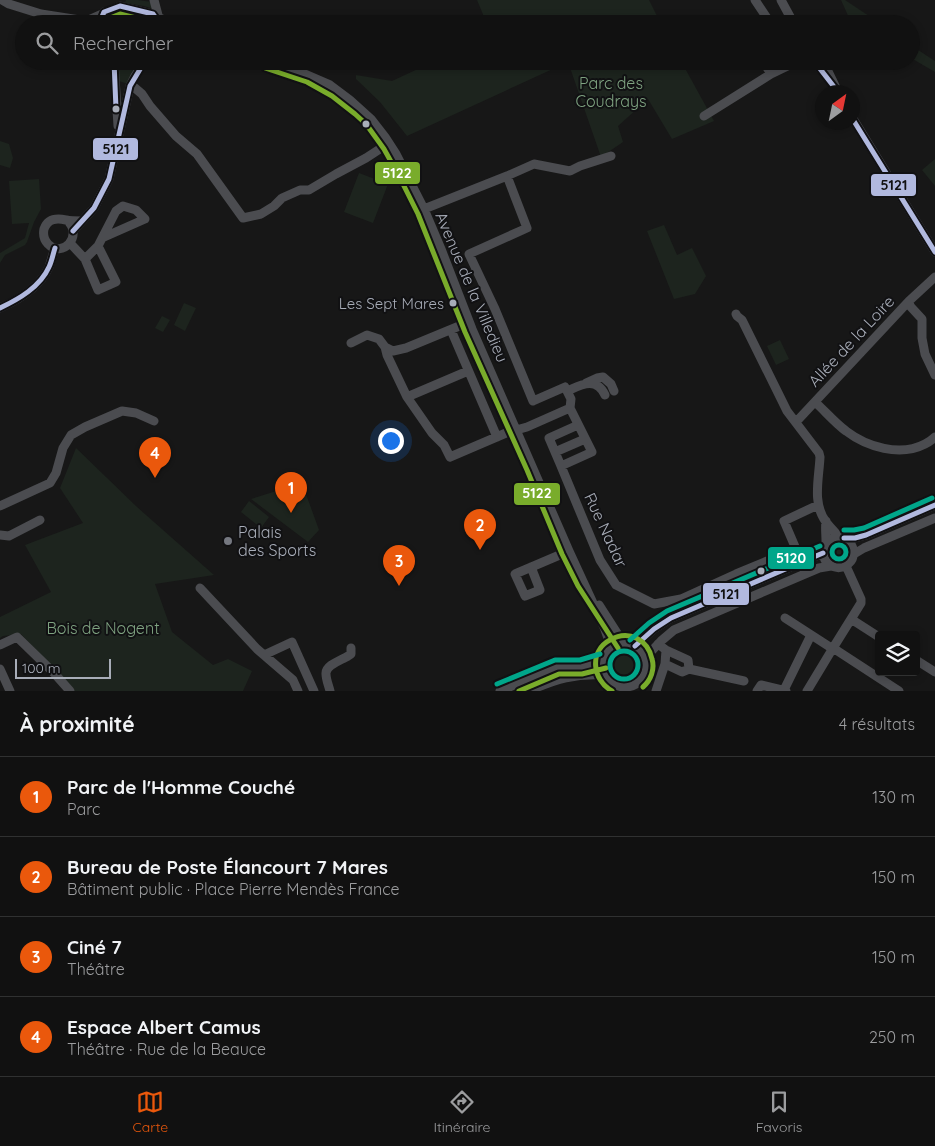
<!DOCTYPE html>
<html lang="fr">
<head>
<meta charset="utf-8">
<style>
  body { margin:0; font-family:Quicksand,sans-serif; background:#1e1f1f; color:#f1f3f6 }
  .controls { position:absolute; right:15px; bottom:15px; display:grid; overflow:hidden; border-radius:5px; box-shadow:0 2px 8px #0003 }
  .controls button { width:45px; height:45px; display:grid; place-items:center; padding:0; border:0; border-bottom:1px solid #303131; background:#111; color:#f1f3f6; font:25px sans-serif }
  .compass { position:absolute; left:815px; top:85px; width:45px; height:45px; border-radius:50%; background:#111; box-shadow:0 2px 8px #0003; rotate:33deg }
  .scale { position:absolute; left:15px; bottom:12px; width:96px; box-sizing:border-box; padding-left:5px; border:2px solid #a8adb8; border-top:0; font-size:14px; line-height:18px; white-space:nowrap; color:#a8adb8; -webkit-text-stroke:4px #111113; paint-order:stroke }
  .you { position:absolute; left:390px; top:440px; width:18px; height:18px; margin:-12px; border:4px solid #fff; border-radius:50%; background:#1a73e8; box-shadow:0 0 0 8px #1a73e833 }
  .badge { display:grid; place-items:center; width:32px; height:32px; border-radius:50%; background:#ea580c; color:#fff; font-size:16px; font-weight:700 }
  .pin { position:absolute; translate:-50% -41px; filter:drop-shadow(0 1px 2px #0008) }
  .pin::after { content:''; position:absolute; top:26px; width:18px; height:15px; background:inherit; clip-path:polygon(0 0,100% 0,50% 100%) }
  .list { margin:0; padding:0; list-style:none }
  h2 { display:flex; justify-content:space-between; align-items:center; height:65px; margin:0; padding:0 20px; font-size:21px }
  h2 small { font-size:16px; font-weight:400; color:#9c9d9f }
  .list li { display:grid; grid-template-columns:32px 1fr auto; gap:15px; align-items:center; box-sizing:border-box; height:80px; padding:0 20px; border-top:1px solid #303131 }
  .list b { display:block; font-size:19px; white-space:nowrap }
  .list p { margin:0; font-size:16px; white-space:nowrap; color:#9c9d9f }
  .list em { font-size:16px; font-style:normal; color:#9c9d9f }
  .icon { flex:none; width:28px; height:28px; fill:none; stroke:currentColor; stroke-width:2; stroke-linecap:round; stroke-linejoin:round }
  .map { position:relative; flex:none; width:935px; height:691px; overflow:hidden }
  .search { position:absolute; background:#111; box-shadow:0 2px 8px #0003; left:15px; right:15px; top:15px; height:55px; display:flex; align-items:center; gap:12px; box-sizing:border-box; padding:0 18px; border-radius:28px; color:#9c9d9f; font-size:19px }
  .sheet { height:385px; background:#111 }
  nav { display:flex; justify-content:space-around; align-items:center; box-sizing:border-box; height:70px; border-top:1px solid #303131; background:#111; font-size:14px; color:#9c9d9f }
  nav a { display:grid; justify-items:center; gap:2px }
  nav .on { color:#ea580c }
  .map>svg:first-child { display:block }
  .green { fill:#1d241e }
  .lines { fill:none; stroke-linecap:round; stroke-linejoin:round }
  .minor { stroke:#4b4c50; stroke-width:9 }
  .bus-1-casing { stroke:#111113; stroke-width:9 }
  .bus-2-casing { stroke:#111113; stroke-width:9 }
  .bus-3-casing { stroke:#111113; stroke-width:9 }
  .bus-1 { stroke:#b1b9df; stroke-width:5 }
  .bus-2 { stroke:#79ac2b; stroke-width:5 }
  .bus-3 { stroke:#00a68a; stroke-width:5 }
  .bus-dot { fill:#a8adb8; stroke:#111113; stroke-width:2 }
  .poi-dot { fill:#757880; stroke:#111113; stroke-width:2 }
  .labels { text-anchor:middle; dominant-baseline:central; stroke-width:4; stroke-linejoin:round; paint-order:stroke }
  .bus-label { font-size:15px; fill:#a8adb8; stroke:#111113; text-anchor:end }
  .park-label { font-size:16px; fill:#7fa381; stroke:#111113 }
  .street-label { font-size:16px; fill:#a8adb8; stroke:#111113 }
  .poi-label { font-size:16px; fill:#a8adb8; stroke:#111113; text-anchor:start }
  .line-badge { stroke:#111113; stroke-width:2 }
  .badge-label { font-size:14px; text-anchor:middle; font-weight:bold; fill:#fff }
  .pale-badge-label { font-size:14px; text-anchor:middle; font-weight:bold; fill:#111 }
</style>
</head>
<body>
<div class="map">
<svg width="935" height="691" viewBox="0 0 935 691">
  <rect width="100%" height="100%" fill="#171717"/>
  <path class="green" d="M126,0H138L152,2L154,9L144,6L125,3Z
    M477,0H649L661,24H487Z
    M841,0H845L881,24H856L850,20Z
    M117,10L126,11L150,16L158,24H104L107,16Z
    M915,48L935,61V72L911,58V49Z
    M117,61H141L128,84L119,81Z
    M435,61H681L714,121L672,139L648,99L618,126L623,142L601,157L568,62L407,136L380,102L356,79V75L392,81Z
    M0,141L9,144L13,158L10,168L0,165Z
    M935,159V186L922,170Z
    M359,173L388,184L373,223L344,212Z
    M39,179L41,209L34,222L27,242L25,245L5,255L0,263V253L25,238L29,223L12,224L9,181Z
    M664,225L677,255L692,248L706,276L695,294L674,299L647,231Z
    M184,303L196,308L185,331L174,325Z
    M162,316L170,320L163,332L155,328Z
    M780,340L789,359L776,365L767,346Z
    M76,448L137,507L214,575L155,584L172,632L213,665L228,659L252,671L243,691H71L38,652L21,634L3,636L0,638V617L51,592L25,545L83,523L60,488Z
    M302,483L319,530L308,542L251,499Z
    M249,501L269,517L261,528L241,512Z
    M828 552a11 11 0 1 1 22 0a11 11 0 1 1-22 0Z
    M611 665a13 13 0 1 1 26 0a13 13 0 1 1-26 0Z"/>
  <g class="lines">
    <path class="minor" d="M2,0L9,4L41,14L86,21L120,6L153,14L160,24
      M154,0L159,19
      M755,0L771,24
      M781,0L794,24
      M156,16L172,24
      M99,24L104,12
      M114,61L118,126
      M267,61L286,66L330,85L350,100L371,119L385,137L396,154L424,209L441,249L472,329L569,551L604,627L609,641V650
      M763,61L771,74
      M814,61L824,73
      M823,61L838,92
      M130,86L135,88L142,94L150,106L176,136L197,154L243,218L261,214L274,206L282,198L300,190H309L336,174L366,158L389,143
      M704,116L771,74L798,61
      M852,117L935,252
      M507,176L527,228L469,254L495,309L533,401L565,387L571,399L570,408L592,452L561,466L555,452
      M424,209L507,176L534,164L570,171L580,166L611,156
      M67,220C84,236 62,259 48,244C44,240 43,234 44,229C48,218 57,218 66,220C71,221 77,221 82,221
      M73,231L94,208L109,179L130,86L135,76L145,61
      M70,243L85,259L98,290L116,282L98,246L85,259
      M98,246L116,211L123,206L136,210L145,219L102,238
      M909,301L910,306L922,319V338L925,354L935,375
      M0,308C18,300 40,287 49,267C51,261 53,254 55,248
      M736,314L737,316L742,320L787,411L819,453L820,457C819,479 812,503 826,522C830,527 835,532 839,537
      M451,330L497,437
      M351,343L367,335L379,339L385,347L387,355L407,397L432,433L444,445L450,457L506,433L527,427L570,408
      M385,347L393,351L406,348L469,322
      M586,383L597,378L603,377L611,384L614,391
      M567,391C581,385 596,376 605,395
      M407,397L468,371
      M815,402C825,411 835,423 846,431C867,447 900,457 925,444C929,442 932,440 935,437
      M796,422L909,301L935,277
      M578,425L549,438L555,452L585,439
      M561,466L600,560L616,585L654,604L681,599L736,574L796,549L784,521L818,505
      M0,506L50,483L56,473L63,448L71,435L85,427L122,411L136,413L154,421
      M826,521C825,528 826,534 826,541C826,545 823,548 823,552C823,563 835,571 845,566C865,556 846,524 826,543
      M0,535L9,536L40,520
      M844,538H855L866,535L935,505
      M854,554L864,548L935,518
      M846,566L861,599V603L833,648L899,691
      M531,567L540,590L525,596L515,574L569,551
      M200,588L257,649L293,680L298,691
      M599,605L624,644
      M785,618L833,649
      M851,619L879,637
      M603 665a22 22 0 1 1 44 0a22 22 0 1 1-44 0Z
      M658,644L666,650L688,660L689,669L682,672L665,664
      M0,645L17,637L54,673L70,691
      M635,646L654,629L671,618L823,553
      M264,655L292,642L314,691
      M645,658L661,641L674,630L819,568L831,566
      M916,660L935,672
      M0,669L10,691
      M689,669L744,681
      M784,690L811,635
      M330,691C329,686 326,680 326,674C325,665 342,660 348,656L351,654V648
      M500,691L557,667H581L595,664L603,661
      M529,691C555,679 576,673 605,675
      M656,691L665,664L666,650
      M757,691L761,685L786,691
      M807,691L833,648"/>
    <defs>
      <path id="bus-1" d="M99,24L104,12L120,6L153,14L160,24
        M114,61L116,109
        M814,61L838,92
        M852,118L935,252
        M73,231L94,208L109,179L130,86L145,61
        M0,308C19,299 40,287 49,267C52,261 53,254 55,248
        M844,538H855L866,535L935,505
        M635,646L654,629L671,618L823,553"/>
      <path id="bus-2" d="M107,24L110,18L120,14L148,21L151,24
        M265,68L307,82L332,96L355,114L366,124L384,149L399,176L418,214L465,332L527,470L562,554L578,586L618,648
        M519,691L559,674H582L606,668
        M612,691C592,680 589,651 610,640C629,629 648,640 652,659C655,669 651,680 643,687"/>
      <path id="bus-3" d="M844,530H854L864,528L932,498
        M832 552a7 7 0 1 1 14 0a7 7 0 1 1-14 0Z
        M630,640L649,623L667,611L820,546
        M610 665a14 14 0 1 1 28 0a14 14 0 1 1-28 0Z
        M497,684L555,660H580L600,654"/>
    </defs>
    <use href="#bus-1" class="bus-1-casing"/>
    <use href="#bus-2" class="bus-2-casing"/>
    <use href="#bus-3" class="bus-3-casing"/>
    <use href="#bus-1" class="bus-1"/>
    <use href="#bus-2" class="bus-2"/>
    <use href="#bus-3" class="bus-3"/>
  </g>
  <g class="bus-dot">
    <circle cx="116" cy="109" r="4.5"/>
    <circle cx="366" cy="124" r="4.5"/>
    <circle cx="453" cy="303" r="4.5"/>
    <circle cx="761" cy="571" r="4.5"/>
  </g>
  <circle class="poi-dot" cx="228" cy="541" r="5"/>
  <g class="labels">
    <g class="bus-label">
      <text x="444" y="303">Les Sept Mares</text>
    </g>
    <g class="park-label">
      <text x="611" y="83">Parc des<tspan x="611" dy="18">Coudrays</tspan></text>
      <text x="103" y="628">Bois de Nogent</text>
    </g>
    <g class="street-label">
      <text transform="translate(472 287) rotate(67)">Avenue de la Villedieu</text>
      <text transform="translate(851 341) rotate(-47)">Allée de la Loire</text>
      <text transform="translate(606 530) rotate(65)">Rue Nadar</text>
    </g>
    <g class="poi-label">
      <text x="238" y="532">Palais<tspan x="238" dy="18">des Sports</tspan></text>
    </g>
  </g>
  <g class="line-badge">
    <rect x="92" y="137" width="47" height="24" rx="5" fill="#b1b9df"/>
    <rect x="374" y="161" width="47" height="24" rx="5" fill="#79ac2b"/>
    <rect x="870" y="173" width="47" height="24" rx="5" fill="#b1b9df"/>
    <rect x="513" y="482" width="48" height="24" rx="5" fill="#79ac2b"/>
    <rect x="767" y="546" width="48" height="24" rx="5" fill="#00a68a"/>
    <rect x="702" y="582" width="48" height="24" rx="5" fill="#b1b9df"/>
  </g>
  <g class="badge-label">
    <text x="397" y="178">5122</text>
    <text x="537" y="498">5122</text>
    <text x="791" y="563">5120</text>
  </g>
  <g class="pale-badge-label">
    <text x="116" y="154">5121</text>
    <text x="894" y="190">5121</text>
    <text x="726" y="599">5121</text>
  </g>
</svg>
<div class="controls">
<button><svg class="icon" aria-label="layers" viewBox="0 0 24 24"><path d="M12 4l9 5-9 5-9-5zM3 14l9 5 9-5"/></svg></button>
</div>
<svg class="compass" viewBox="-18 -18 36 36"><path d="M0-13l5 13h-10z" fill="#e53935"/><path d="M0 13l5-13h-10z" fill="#9c9d9f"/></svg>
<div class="scale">100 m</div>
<div class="you"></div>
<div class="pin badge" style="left:291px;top:513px">1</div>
<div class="pin badge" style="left:480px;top:550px">2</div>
<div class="pin badge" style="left:399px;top:586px">3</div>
<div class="pin badge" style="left:155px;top:478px">4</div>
<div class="search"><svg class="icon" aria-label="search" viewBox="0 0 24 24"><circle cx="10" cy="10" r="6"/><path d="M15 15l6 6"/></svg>Rechercher</div>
</div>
<section class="sheet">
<h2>À proximité<small>4 résultats</small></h2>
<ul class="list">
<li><span class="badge">1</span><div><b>Parc de l'Homme Couché</b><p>Parc</p></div><em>130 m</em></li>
<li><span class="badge">2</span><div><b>Bureau de Poste Élancourt 7 Mares</b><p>Bâtiment public · Place Pierre Mendès France</p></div><em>150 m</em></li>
<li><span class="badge">3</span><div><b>Ciné 7</b><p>Théâtre</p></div><em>150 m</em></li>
<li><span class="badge">4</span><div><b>Espace Albert Camus</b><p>Théâtre · Rue de la Beauce</p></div><em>250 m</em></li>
</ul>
</section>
<nav>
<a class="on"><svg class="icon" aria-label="map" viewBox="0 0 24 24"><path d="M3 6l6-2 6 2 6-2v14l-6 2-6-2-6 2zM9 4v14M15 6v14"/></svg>Carte</a>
<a><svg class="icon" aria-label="directions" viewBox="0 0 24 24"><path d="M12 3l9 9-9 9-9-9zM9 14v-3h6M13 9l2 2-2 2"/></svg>Itinéraire</a>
<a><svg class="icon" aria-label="saved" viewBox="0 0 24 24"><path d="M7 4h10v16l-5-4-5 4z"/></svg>Favoris</a>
</nav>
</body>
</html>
